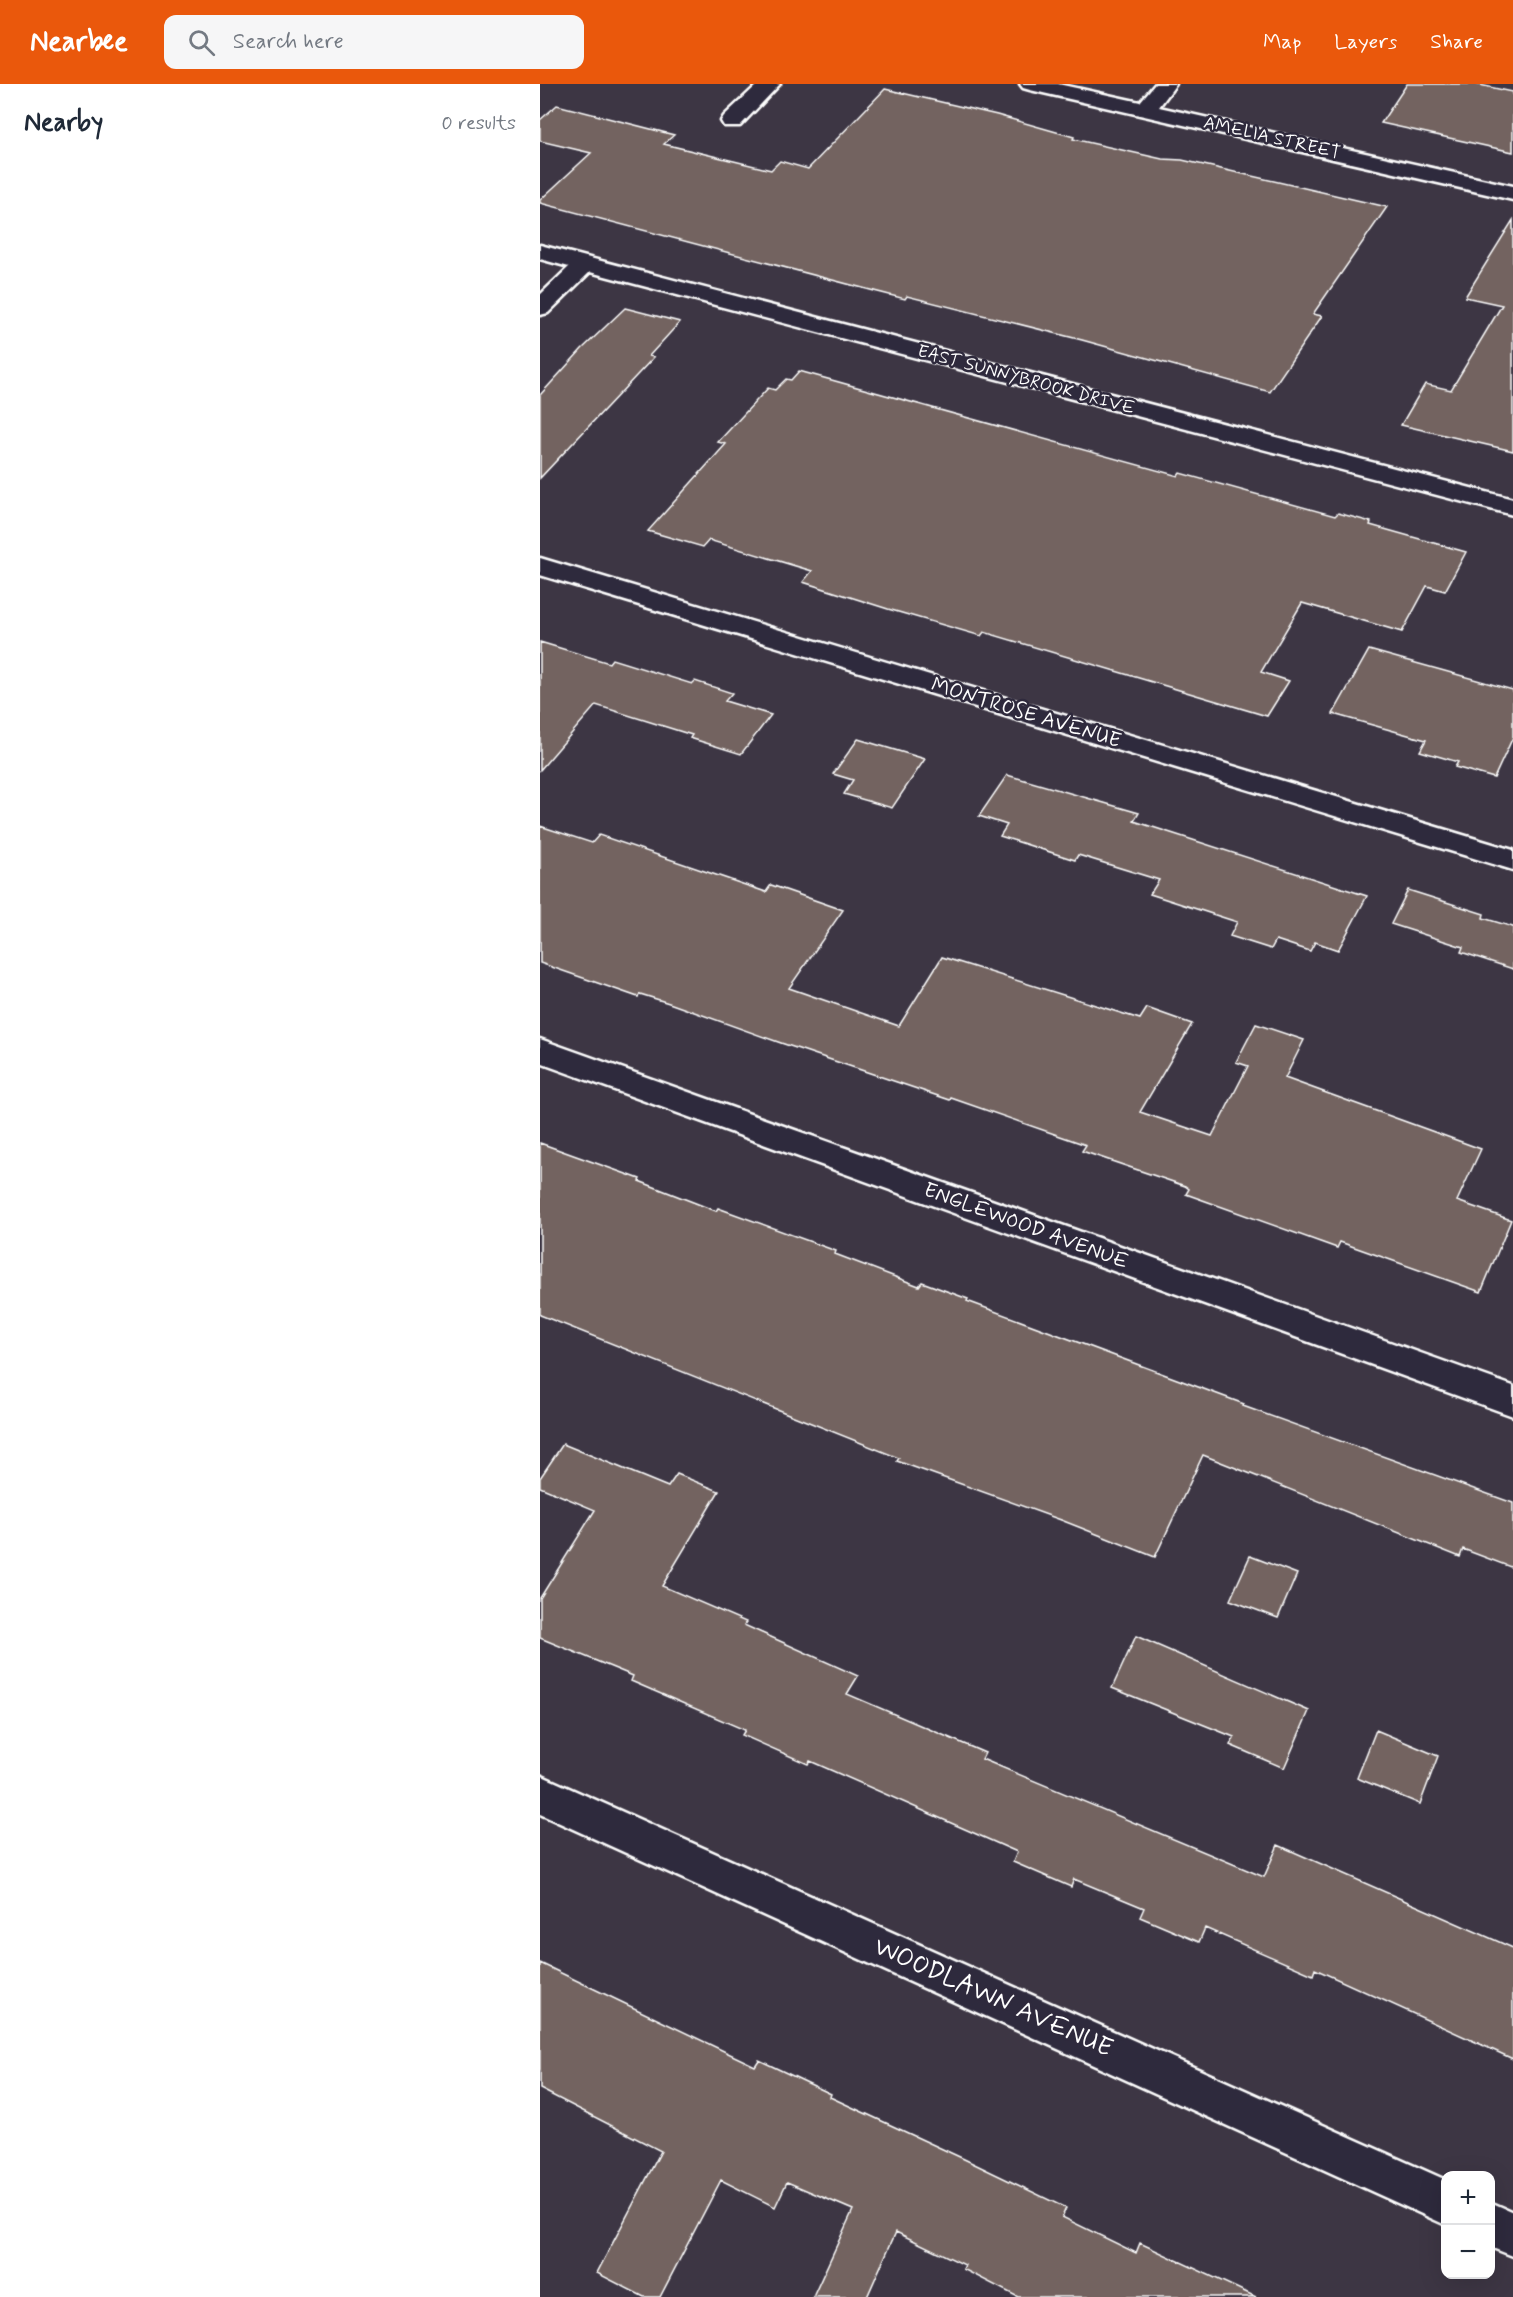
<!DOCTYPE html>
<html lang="en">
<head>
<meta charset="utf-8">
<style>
  body { margin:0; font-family:Mynerve,sans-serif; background:#f6f6f7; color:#1f2937 }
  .controls { position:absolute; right:18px; bottom:18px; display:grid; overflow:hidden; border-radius:12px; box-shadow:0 6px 24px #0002 }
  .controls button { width:54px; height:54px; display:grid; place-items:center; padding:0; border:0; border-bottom:2px solid #e0e1e3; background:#fff; color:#1f2937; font:30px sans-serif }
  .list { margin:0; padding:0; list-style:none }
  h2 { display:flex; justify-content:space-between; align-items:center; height:78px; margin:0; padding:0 24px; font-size:26px }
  h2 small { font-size:20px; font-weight:400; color:#747a83 }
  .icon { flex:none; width:33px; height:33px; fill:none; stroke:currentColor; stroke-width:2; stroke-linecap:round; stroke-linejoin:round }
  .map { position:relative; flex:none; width:973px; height:2213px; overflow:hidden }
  header { display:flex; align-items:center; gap:36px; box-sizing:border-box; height:84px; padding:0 30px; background:#ea580c; color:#fff }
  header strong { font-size:28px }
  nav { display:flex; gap:33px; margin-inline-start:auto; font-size:21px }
  .search { width:420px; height:54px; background:#f6f6f7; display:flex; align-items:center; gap:15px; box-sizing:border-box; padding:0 21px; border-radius:12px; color:#747a83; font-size:22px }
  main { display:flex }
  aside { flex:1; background:#fff }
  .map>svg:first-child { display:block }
  .building { fill:#736460; stroke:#fff; stroke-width:1.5 }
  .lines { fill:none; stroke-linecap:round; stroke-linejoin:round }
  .minor-casing { stroke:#fff; stroke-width:5 }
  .minor { fill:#2f2a3d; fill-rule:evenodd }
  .labels { text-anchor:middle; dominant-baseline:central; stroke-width:5; stroke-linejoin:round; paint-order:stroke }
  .far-street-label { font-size:18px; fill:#fff; stroke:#2f2a3d }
  .street-label { font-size:21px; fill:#fff; stroke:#2f2a3d }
  .near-street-label { font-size:26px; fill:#fff; stroke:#2f2a3d }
</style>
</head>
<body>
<header>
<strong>Nearbee</strong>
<div class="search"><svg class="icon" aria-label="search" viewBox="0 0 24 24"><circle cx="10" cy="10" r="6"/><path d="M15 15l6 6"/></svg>Search here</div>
<nav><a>Map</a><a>Layers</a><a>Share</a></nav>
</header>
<main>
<aside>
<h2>Nearby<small>0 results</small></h2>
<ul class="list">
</ul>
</aside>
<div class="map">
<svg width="973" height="2213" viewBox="0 0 973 2213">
  <rect width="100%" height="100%" fill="#3d3644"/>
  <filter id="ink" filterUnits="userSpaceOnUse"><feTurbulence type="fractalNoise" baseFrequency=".0167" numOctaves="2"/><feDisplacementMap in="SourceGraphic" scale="12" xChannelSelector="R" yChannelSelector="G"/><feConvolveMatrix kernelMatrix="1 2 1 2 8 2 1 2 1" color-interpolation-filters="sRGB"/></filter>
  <g filter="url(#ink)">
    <path class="building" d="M867,0H935L973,8V68L841,39Z
      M345,5L457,31L534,53L533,55L622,75L642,76L847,123L773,230L782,232L730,308L542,256L367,212L365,215L338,208L0,119V116L51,69L0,57V36L17,21L134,51L124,60L231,86L240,77L268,85Z
      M973,136V367L861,341L885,300L911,306L962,221L925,213Z
      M85,224L140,238L109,272L114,273L0,394V311L42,265Z
      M259,287L638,392L640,389L795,432L798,429L831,438L830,441L926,468L905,507L887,502L862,548L762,519L721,588L749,597L727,632L444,548L441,552L348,525L263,498L272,487L169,456L163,463L108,447L186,360L178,358L228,304L235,306L246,295L251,296Z
      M0,558L69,579L72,575L152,600L155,597L192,609L185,617L231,631L201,670L150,654L152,651L56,621L0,686Z
      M829,566L973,606V653L954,694L915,683L918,678L880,667L886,656L793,630Z
      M318,655L385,675L352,724L304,710L313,696L293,690Z
      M467,691L599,729L594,737L827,812L798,866L775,858L770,867L736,856L731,865L690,852L697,838L610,810L619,796L538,771L535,776L460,752L467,741L439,732Z
      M0,742L52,759L59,751L226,808L231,801L303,826L249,904L359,942L402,873L600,935L607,924L652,940L600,1028L672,1052L708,982L696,978L716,940L764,956L745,994L941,1065L917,1117L971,1136L941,1208L800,1158L797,1164L646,1110L649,1105L645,1102L542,1067L546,1061L411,1014L410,1016L241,959L129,919L100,910L98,913L0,879Z
      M868,806L944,830L943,834L973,843V885L921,868L923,863L851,840Z
      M0,1059L100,1095L99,1097L176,1127L178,1124L296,1167L295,1170L379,1202L382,1198L428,1215L427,1217L704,1320L703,1322L973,1419V1484L923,1465L920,1473L663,1371L615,1473L521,1436L357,1377L359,1374L0,1231Z
      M23,1360L128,1403L137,1390L179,1407L122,1502L206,1538L204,1541L318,1592L307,1610L445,1669L442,1675L724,1793L738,1761L973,1864V1975L775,1885L773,1891L665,1844L659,1858L600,1833L604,1824L534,1795L531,1803L473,1778L477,1768L270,1677L268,1680L202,1651L205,1646L91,1597L93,1592L0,1554V1514L55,1426L0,1403V1394Z
      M710,1472L757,1490L738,1534L690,1516Z
      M596,1552L769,1627L744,1684L690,1661L694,1653L572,1604Z
      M836,1646L898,1672L880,1720L817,1694Z
      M0,1879L215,1982L219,1976L291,2010L290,2013L424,2075L526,2124L522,2133L596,2169L600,2159L716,2213H478L423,2185L425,2181L356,2148L327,2213H273L313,2126L247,2098L235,2123L181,2096L120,2213H104L57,2189L121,2067L0,2005Z"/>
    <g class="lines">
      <defs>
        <path id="minor" d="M218,0H240L200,42H184L181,37L184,32Z
          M480,0H518L600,18L615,0H636L619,23L973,102V116L490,6L483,4Z
          M0,161L973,415V431L50,188L8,229L0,231V211L29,183L0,175Z
          M0,474L973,766V786L0,491Z
          M0,955L973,1302V1332L0,979Z
          M0,1691L906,2096V2141L0,1730Z
          M950,2118L973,2128V2172L950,2163Z"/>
      </defs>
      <use href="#minor" class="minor-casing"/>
      <use href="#minor" class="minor"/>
    </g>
  </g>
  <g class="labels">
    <g class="far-street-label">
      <text transform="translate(732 54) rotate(13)">AMELIA STREET</text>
      <text transform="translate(486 296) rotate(15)">EAST SUNNYBROOK DRIVE</text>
    </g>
    <g class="street-label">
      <text transform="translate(486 629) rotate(17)">MONTROSE AVENUE</text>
      <text transform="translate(486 1142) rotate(20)">ENGLEWOOD AVENUE</text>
    </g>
    <g class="near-street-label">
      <text transform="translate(453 1914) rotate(24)">WOODLAWN AVENUE</text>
    </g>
  </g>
</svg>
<div class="controls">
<button>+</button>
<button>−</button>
</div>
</div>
</main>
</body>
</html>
